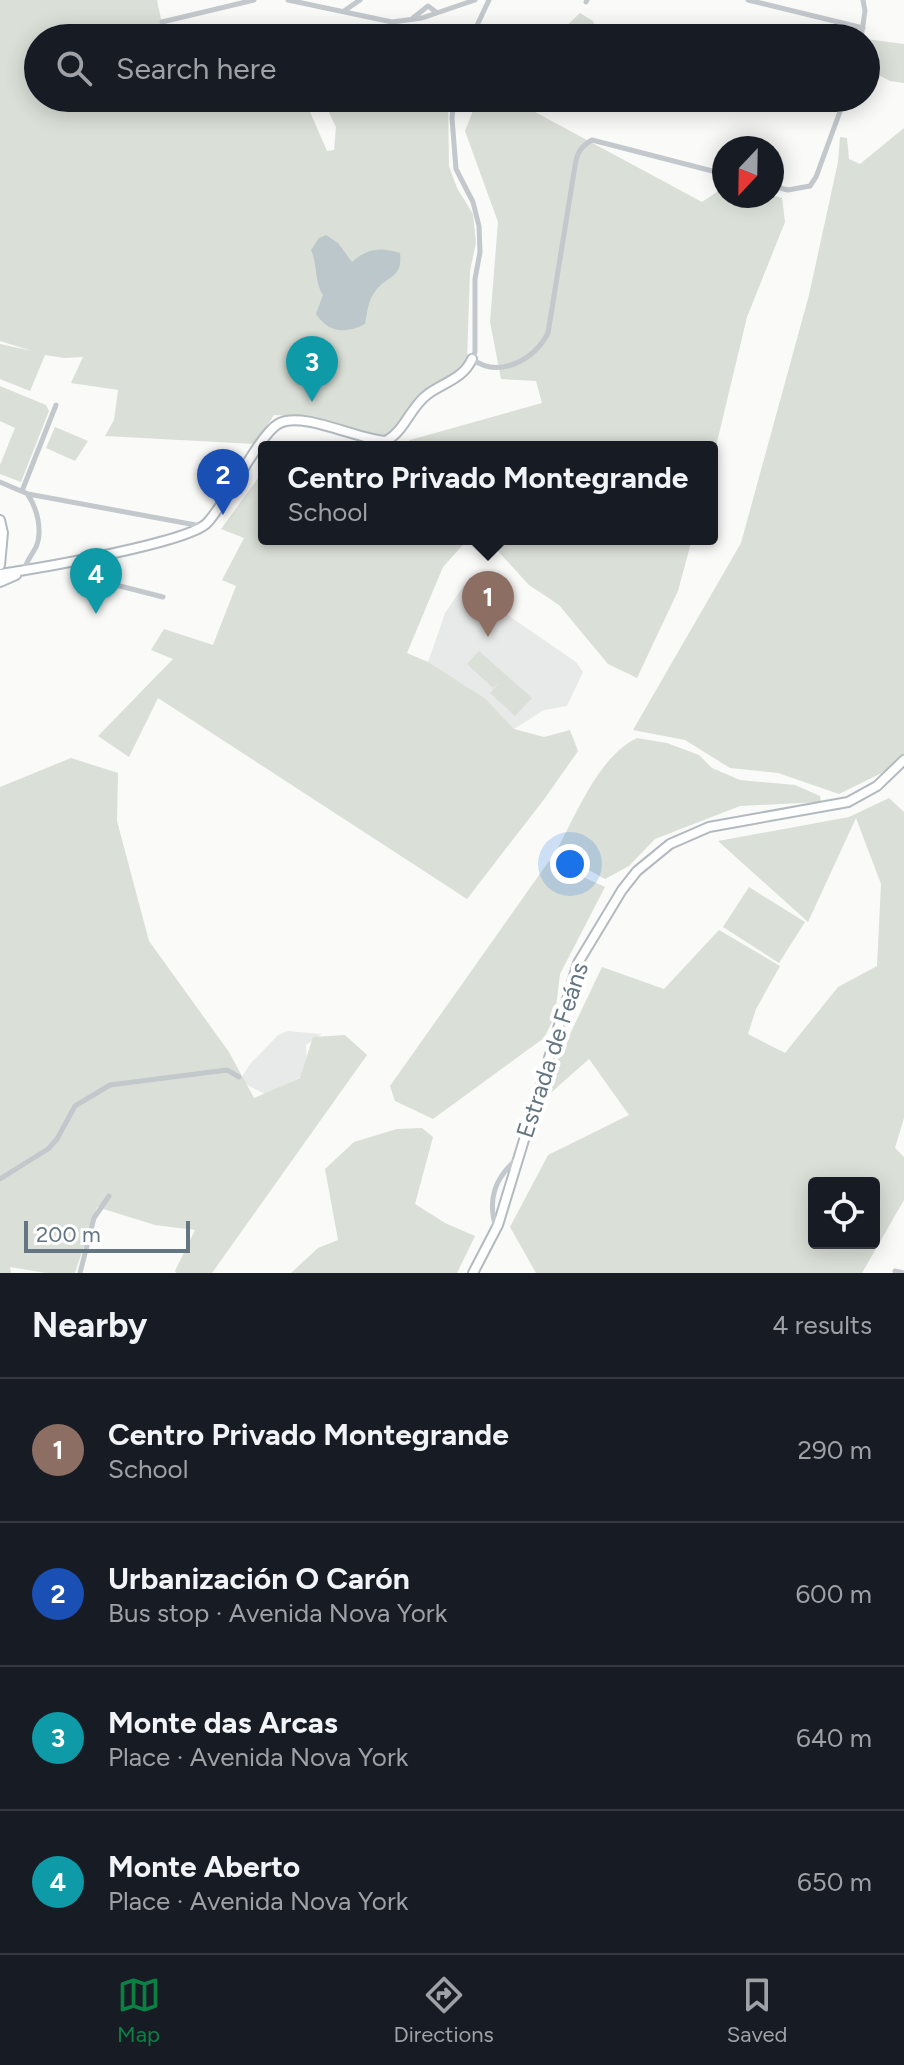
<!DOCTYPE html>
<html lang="en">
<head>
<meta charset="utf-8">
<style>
  body { margin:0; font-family:Figtree,sans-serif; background:#242831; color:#f1f3f6 }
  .controls { position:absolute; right:24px; bottom:24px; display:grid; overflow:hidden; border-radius:8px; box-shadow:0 4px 20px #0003 }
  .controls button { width:72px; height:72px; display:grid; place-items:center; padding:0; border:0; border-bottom:2px solid #363941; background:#171b24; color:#f1f3f6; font:40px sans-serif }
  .compass { position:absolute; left:712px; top:136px; width:72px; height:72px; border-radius:50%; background:#171b24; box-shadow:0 4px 20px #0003; rotate:202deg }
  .scale { position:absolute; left:24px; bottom:20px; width:166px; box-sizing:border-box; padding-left:8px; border:4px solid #657683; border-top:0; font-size:22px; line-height:28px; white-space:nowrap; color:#657683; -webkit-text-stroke:6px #fff; paint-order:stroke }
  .you { position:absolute; left:570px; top:864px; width:28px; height:28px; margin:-20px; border:6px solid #fff; border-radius:50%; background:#1a73e8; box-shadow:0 0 0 12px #1a73e833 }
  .badge { display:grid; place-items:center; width:52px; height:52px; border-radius:50%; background:#0b8043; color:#fff; font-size:26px; font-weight:700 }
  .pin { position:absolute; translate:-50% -66px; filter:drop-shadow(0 2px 4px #0008) }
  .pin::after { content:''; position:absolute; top:42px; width:28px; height:24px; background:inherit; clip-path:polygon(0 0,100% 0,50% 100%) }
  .popup { position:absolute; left:258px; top:441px; width:460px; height:104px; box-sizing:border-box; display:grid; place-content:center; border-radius:8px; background:#171b24; filter:drop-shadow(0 2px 6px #0005); font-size:26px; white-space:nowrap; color:#9ea1a6 }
  .popup b { font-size:30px; color:#f1f3f6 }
  .popup::after { content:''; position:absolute; left:50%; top:100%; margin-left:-16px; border:16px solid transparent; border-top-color:#171b24 }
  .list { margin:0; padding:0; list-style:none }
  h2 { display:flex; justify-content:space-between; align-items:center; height:104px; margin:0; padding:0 32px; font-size:34px }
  h2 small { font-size:26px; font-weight:400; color:#9ea1a6 }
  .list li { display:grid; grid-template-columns:52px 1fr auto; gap:24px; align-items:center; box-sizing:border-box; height:144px; padding:0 32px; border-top:2px solid #363941 }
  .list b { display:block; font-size:30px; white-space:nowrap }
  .list p { margin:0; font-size:26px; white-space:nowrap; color:#9ea1a6 }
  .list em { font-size:26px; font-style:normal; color:#9ea1a6 }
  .icon { flex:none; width:44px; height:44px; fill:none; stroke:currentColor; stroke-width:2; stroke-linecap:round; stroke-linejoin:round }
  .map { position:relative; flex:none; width:904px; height:1273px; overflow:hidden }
  .search { position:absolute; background:#171b24; box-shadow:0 4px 20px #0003; left:24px; right:24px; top:24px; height:88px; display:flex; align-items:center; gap:20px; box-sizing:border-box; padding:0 28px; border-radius:44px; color:#9ea1a6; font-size:30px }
  .sheet { height:680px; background:#171b24 }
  nav { display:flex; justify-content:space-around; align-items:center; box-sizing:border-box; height:112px; border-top:2px solid #363941; background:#171b24; font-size:22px; color:#9ea1a6 }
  nav a { display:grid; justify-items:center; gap:4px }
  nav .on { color:#0b8043 }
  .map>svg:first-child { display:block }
  .built { fill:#e8e9e9 }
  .green { fill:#dadfd7; fill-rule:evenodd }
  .water { fill:#bbc7cb }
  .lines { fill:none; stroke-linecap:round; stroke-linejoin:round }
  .secondary-casing { stroke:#b3babf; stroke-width:12 }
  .street { stroke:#c3c8cc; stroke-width:5 }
  .secondary { stroke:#fff; stroke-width:8 }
  .labels { text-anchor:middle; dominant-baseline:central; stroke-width:8; stroke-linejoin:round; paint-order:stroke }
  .street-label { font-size:24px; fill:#657683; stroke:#fff }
</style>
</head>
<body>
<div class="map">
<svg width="904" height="1273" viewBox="0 0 904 1273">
  <rect width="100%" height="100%" fill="#fafaf8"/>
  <path class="built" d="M464,585L576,662L583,672L567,706L544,710L514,729L485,698L428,662L445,613Z
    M288,1031L322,1034L306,1045L307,1074L265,1094L239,1081L251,1063L278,1035Z"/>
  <path class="green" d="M0,0H157L165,38H38V98H304L327,151L334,150L336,127L322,98H448L449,166L457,188L473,214L476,243L470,271L467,360C450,378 430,384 414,401C405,410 399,424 391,434L382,437L309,417L274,415L255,444L105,436L114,420L118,390L71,383L83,357L64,358L45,355L30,391L0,379V344L32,351L0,341Z
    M580,13L593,21L599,38H554Z
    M262,29L286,32L289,38H189Z
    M866,39L904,44V83L890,81L871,71Z
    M478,98H509L702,202L724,187V196L772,195L782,198L785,222L747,317L712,463V447H400L410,440L542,403L536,381L501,379L490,322L498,222L465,131Z
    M904,128V762L839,794L778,773L730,768L685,740L633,730L741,543L809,295L838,162L840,137L847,138L849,159L860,164Z
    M0,386L46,405L49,411L21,482L0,474V465L15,428L0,421Z
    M55,427L88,441L75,461L46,448Z
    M264,465V539H468L443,567L407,653L428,662L485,698L514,729L544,737L570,730L578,751L545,798L467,899L158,698L129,757L98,736L173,659L151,650L164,629L213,645L236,586L222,580L244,538L221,529L261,474Z
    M487,539H692L678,591L637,678L608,664L559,605L529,585Z
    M479,651L532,698L515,716L490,693L500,682L493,688L467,664Z
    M637,738L667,743L699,755L712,768L740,780L795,785L820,796L821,802L740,806L655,839L629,866L605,879L556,852C575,816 599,756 637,738Z
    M71,758L118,773L117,821L149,941L229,1052L254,1098L300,1078L313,1037L345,1035L367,1055L212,1273H176L175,1271L195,1230L155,1225L97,1207L75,1273H46L10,1267L11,1273H0V787Z
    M889,798L904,812V1118L895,1148L904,1157V1200L862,1273H536L510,1227L548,1155L629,1115L589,1059L536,1106L602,967L664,989L719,930L780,966L756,1009L748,1034L785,1053L838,987L877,966L881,884L856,818L808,922L718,841L849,817ZM814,1183H874V1243H814Z
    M549,861L605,887L560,974L555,1016L544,1038L433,1119L395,1101L390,1086Z
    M749,887L805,922L779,963L723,927Z
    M422,1128L433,1137L415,1204L445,1223L475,1236L457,1273H291L318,1248L338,1240L325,1169L354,1142L397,1129Z"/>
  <path class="water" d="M326,235L338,243L352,262C368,248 381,247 400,253C403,280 387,274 374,293C368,301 367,314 365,324C345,334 329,333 316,314L323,295C314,282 318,265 311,250L319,238Z"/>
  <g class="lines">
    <defs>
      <path id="secondary" d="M0,520L3,533L0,565
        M0,574C34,569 188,543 207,523C227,502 259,435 278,424C302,410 358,440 386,441C405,431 410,407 428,394C443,383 464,378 472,359
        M0,582L16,575
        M473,1273L498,1225L578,963L622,890L637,871L670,844L709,827L848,802L877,786L904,760"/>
    </defs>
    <use href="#secondary" class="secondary-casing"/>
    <path class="street" d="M288,0L392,22L422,18L475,0
      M748,0L863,28
      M586,2L587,0
      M344,11L360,0
      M413,18L428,6L436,12
      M162,22L254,0
      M471,38L489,0
      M861,38L865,11L863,0
      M454,98L452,118L456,169L473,202L479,226L480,252L475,279V352L472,359C499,379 534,360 548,333L575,166C577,153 580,147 592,140L724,174
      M772,186L788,190L810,186L816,177L845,98
      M0,482L28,494L201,526
      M22,491L56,405
      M111,553L108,583L163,597
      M24,571C26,561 32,555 36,547C43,531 37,508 28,495
      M0,1179L48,1149L57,1139L75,1106L110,1085L227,1070L239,1077
      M496,1228C487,1199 495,1178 517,1159
      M895,1271L904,1273
      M80,1273L94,1218L109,1196"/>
    <use href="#secondary" class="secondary"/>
  </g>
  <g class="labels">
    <g class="street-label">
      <text transform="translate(552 1050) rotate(-72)">Estrada de Feáns</text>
    </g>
  </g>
</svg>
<div class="controls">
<button><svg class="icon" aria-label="locate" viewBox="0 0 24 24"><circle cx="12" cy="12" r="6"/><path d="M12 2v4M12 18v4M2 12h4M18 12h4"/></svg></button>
</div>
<svg class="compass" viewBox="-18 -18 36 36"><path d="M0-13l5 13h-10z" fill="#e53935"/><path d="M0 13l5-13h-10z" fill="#9ea1a6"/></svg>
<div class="scale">200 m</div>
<div class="you"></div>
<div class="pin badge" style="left:488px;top:637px;background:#8d6e63">1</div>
<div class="popup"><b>Centro Privado Montegrande</b>School</div>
<div class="pin badge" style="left:223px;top:515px;background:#1a4fb4">2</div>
<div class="pin badge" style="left:312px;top:402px;background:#0f9aa8">3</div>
<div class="pin badge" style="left:96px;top:614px;background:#0f9aa8">4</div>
<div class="search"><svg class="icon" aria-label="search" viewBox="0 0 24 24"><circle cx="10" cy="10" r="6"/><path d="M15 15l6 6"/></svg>Search here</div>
</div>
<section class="sheet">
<h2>Nearby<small>4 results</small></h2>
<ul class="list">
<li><span class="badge" style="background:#8d6e63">1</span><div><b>Centro Privado Montegrande</b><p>School</p></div><em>290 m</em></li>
<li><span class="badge" style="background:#1a4fb4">2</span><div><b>Urbanización O Carón</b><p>Bus stop · Avenida Nova York</p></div><em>600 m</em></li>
<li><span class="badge" style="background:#0f9aa8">3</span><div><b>Monte das Arcas</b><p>Place · Avenida Nova York</p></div><em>640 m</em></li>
<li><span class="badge" style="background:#0f9aa8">4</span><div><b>Monte Aberto</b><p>Place · Avenida Nova York</p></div><em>650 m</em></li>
</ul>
</section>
<nav>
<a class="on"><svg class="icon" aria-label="map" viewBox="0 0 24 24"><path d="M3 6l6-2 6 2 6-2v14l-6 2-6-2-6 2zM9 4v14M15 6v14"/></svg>Map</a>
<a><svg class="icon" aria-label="directions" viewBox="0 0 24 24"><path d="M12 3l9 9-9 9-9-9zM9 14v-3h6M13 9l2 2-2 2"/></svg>Directions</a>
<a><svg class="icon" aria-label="saved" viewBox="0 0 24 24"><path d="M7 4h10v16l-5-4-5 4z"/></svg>Saved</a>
</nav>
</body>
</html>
